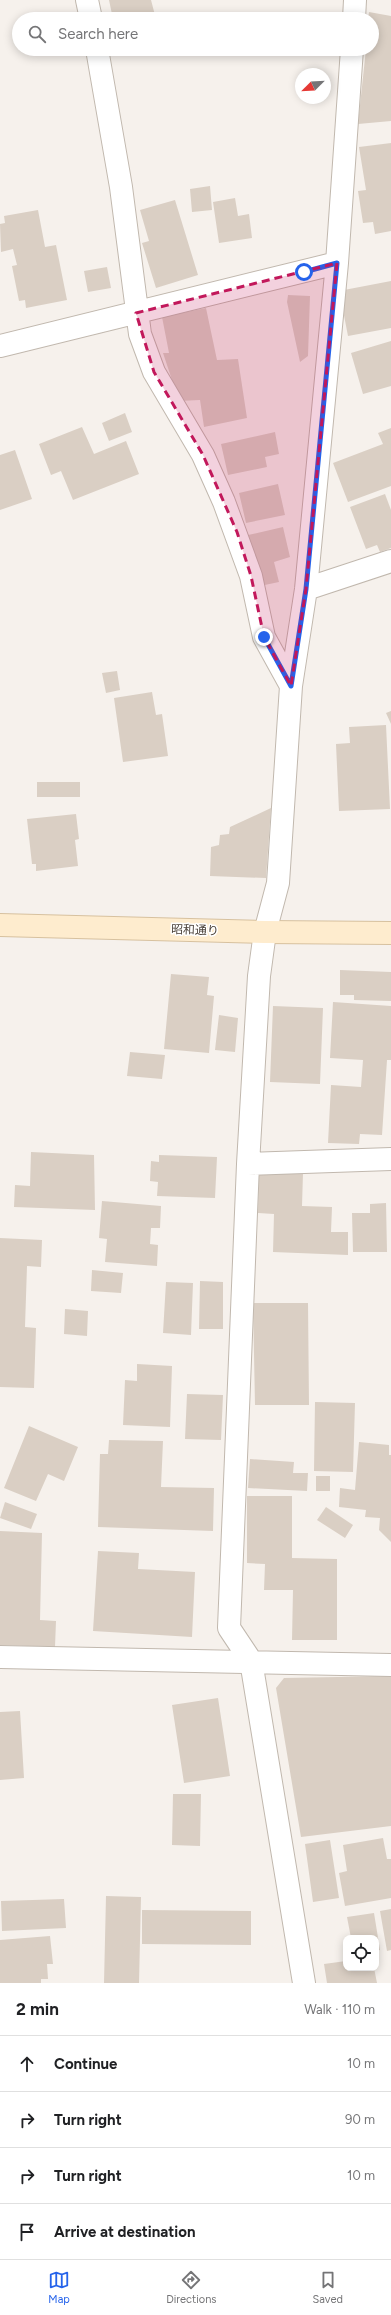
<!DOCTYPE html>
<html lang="en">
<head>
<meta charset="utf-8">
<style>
  body { margin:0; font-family:Figtree,"Noto Sans JP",sans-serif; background:#f2f2f2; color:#202124 }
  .controls { position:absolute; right:12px; bottom:12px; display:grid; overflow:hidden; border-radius:8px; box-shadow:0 2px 10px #0003 }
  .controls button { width:36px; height:36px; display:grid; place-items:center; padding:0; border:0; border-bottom:1px solid #e0e0e0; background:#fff; color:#202124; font:20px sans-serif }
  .compass { position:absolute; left:295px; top:68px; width:36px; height:36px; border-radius:50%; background:#fff; box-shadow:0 2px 10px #0003; rotate:246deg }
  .stop { position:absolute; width:12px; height:12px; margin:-9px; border:3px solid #2563eb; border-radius:50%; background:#fff }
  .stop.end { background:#2563eb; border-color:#fff; box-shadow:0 1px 4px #0008 }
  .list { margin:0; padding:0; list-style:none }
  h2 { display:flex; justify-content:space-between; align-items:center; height:52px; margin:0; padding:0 16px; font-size:17px }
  h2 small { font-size:13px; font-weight:400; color:#757577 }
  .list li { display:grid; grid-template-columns:26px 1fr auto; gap:12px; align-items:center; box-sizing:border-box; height:56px; padding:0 16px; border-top:1px solid #e0e0e0 }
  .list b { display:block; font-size:15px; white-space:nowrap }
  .list em { font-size:13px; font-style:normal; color:#757577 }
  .icon { flex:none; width:22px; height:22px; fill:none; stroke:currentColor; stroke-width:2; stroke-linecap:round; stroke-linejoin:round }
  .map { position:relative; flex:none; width:391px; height:1983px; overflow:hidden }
  .search { position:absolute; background:#fff; box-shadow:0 2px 10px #0003; left:12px; right:12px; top:12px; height:44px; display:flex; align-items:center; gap:10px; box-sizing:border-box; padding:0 14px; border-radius:22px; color:#757577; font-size:15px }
  .sheet { height:276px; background:#fff }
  nav { display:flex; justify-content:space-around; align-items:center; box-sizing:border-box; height:56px; border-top:1px solid #e0e0e0; background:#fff; font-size:11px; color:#757577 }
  nav a { display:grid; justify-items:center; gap:2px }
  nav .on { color:#2563eb }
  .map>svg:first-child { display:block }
  .building { fill:#dacfc4 }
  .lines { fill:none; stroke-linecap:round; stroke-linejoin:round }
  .street-casing { stroke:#c1b8ae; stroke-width:24 }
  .secondary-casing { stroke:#d7c19f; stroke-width:24 }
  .street { stroke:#fff; stroke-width:22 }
  .secondary { stroke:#feecce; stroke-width:22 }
  .route { stroke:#2563eb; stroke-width:5 }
  .marked { fill:#c2185b; fill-opacity:0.2; stroke:#c2185b; stroke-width:3; stroke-dasharray:8 5; stroke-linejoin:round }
  .labels { text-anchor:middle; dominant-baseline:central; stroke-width:3; stroke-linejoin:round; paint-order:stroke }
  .street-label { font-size:12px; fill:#4a4139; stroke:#fff }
</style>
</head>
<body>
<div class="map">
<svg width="391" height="1983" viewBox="0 0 391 1983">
  <rect width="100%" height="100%" fill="#f6f1ec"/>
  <path class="building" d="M109,0H151L156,19H113Z
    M369,12L391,16V121L358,124L366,49H372V19H368Z
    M391,143V231L375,234L373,222L363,223L358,191L366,190L359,147Z
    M210,186L212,210L192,212L190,189Z
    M235,198L238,216L249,214L252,238L219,243L213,202Z
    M175,200L198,275L156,288L142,243L149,241L140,210Z
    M38,210L45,247L56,245L67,300L26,308L25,300L19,301L12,266L17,265L13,249L1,252L0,224L5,223L4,216Z
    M107,267L111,288L88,292L84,271Z
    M391,281V328L348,336L341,300L345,299L344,290Z
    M288,295L310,296L308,356L300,362L287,302Z
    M206,308L217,360L238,359L247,418L204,427L200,400L179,401L163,353H169L162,317Z
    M391,341V386L363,394L351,353Z
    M125,413L132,432L109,441L102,423Z
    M82,427L94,454L126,441L139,474L73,500L61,471L51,475L39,444Z
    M391,428V486L348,502L333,463L383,444L378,433Z
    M275,432L279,454L265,457L267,467L228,475L221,444Z
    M15,450L32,499L0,510V455Z
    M278,484L285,515L246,523L239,493Z
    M385,494L391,510V548L380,552L377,545L366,549L350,507Z
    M283,527L290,557L274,562L279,582L260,586L248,535Z
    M117,671L120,690L106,693L102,673Z
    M152,692L156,715L162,714L168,756L123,762L114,698Z
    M391,711V724L386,713Z
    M386,725L390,809L339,811L336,744L350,743L349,727Z
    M37,782H80V797H37Z
    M271,808L266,878L210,876L211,847L219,845L220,835L229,834L230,827Z
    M76,814L79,839L75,840L78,866L36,871V864H32L27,819Z
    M340,970L391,972V1001L354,1000V995H340Z
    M171,974L209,977L207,995L214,996L209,1053L164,1049Z
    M333,1002L391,1006V1060H387L382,1135L360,1134L359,1144L328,1143L331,1085L361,1087L363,1060L330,1058Z
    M273,1006L323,1008L320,1084L270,1082Z
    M219,1015L238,1018L235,1052L215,1050Z
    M130,1052L165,1055L162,1079L127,1076Z
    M31,1152L94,1155L95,1210L14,1207L15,1185L30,1186Z
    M159,1155L217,1157L215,1198L157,1196L158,1182L150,1181L151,1161L159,1162Z
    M259,1171L303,1173L302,1206L332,1207L331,1232H348V1255L273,1252L274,1214L258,1213Z
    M102,1201L161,1206L160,1228H151L150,1244L158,1245L157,1266L105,1262L107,1239L99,1238Z
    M386,1203L387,1252H353L352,1213H370V1204Z
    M0,1238L42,1240L41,1267L27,1266L25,1327L36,1328L34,1388L0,1387Z
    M92,1270L123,1273L121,1293L91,1291Z
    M200,1281L223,1282V1329H199Z
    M166,1282L193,1283L191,1335L163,1333Z
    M253,1303H308L309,1405H255Z
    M65,1309L88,1311L87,1336L64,1334Z
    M137,1364L172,1366L170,1427L123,1425L125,1380L137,1381Z
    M187,1394L223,1395L221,1440L185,1439Z
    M315,1402L355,1403L353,1472L314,1471Z
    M29,1426L78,1447L64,1481L48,1474L36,1501L4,1488Z
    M109,1440L163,1441L161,1487L214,1488L213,1531L98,1527L100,1454H108Z
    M359,1442L389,1445V1455H391V1542L379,1530L380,1518L365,1517L366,1510L339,1507L340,1488L355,1490Z
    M250,1459L294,1462L293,1473H308L307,1491L248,1488Z
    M316,1476H330V1491H316Z
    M247,1496H292V1558L337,1559V1640H292L293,1590H264L265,1564L247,1563Z
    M5,1502L37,1514L31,1529L0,1518Z
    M326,1507L353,1525L345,1538L317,1520Z
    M0,1531L42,1533L40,1620L56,1621L55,1647L0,1645Z
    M98,1551L139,1553L138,1569L195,1572L192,1637L93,1631Z
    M391,1676V1826L301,1837L276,1688L284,1678Z
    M218,1698L230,1776L184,1783L172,1705Z
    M20,1711L24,1778L0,1780V1712Z
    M173,1794H201L200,1846L172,1845Z
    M383,1838L387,1859H391V1898L345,1906L339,1873L347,1871L343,1845Z
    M330,1840L339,1898L313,1902L305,1844Z
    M106,1896L141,1897L139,1983H104Z
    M64,1899L66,1928L2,1931L1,1901Z
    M391,1909V1950L387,1951L380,1911Z
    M142,1910L251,1911V1945L142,1944Z
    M374,1913L380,1950L376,1951V1938H351L347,1917Z
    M50,1936L53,1964H47L48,1979H41V1983H0V1940Z
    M346,1961V1968H374L377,1983H327L324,1964Z"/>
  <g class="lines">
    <defs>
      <path id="street" d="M87,0L91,19
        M354,19L355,0
        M97,49L121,187L140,334L154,372L203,455L224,502L251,576L264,637L291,686
        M0,346L337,263
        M306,589L391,561
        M248,1164L391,1159
        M0,1657L391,1665
        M304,1983L251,1661L229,1628L248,1164L259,976L265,932L278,883L291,686L306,589L337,263L352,49"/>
      <path id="secondary" d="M0,925L265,932L391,933"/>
    </defs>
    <use href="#street" class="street-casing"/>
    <use href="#secondary" class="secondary-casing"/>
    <use href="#street" class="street"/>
    <use href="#secondary" class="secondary"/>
  </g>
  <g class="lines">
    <path class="route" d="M264,637L291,686L306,589L337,263L304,272"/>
  </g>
  <path class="marked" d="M337,263L306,589L291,686L264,637L251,576L237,532L203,455L154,372L136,313Z"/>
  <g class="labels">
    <g class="street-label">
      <text transform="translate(195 930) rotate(2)">昭和通り</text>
    </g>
  </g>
</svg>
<div class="controls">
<button><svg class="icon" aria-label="locate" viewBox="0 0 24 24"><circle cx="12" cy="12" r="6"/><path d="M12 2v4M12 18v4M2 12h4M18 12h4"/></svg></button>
</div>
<svg class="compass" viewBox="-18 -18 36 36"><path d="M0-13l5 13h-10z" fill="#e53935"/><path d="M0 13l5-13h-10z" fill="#757577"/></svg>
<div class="stop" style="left:304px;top:272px"></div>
<div class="stop end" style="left:264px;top:637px"></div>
<div class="search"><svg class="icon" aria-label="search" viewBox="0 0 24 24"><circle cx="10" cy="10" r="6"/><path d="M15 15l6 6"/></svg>Search here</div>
</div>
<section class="sheet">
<h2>2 min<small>Walk · 110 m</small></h2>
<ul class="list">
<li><svg class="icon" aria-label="ahead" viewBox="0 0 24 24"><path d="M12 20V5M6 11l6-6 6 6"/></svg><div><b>Continue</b></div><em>10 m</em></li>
<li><svg class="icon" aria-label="right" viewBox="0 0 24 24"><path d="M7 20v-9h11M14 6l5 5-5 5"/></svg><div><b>Turn right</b></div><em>90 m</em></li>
<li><svg class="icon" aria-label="right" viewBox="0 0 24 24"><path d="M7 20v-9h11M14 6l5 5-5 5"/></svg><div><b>Turn right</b></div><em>10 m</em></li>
<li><svg class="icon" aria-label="arrive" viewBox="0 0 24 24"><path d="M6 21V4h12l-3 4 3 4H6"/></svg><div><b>Arrive at destination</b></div></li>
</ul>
</section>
<nav>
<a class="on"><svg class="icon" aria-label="map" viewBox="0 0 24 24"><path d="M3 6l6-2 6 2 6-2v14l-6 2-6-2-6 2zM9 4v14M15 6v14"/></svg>Map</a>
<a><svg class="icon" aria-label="directions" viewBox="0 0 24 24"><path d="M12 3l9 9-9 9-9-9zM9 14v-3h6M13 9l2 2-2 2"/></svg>Directions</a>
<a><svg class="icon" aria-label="saved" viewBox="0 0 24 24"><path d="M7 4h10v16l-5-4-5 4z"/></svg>Saved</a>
</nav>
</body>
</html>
